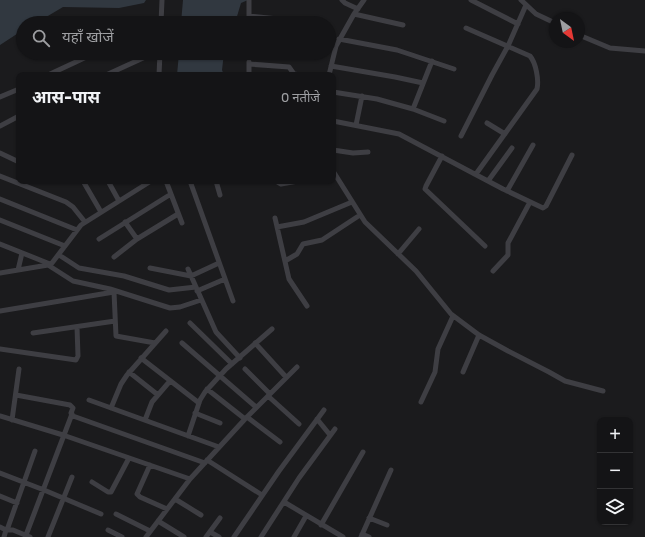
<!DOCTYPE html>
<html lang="hi">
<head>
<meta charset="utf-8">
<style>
  body { margin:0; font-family:Rubik,"Noto Sans Devanagari",sans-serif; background:#212123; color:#f1f3f6 }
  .controls { position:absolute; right:12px; bottom:12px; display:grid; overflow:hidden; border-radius:8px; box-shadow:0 1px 3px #0004 }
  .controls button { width:36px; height:36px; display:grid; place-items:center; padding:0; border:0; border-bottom:1px solid #333335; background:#141416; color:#f1f3f6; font:20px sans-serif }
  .compass { position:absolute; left:549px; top:12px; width:36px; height:36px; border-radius:50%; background:#141416; box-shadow:0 1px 3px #0004; rotate:147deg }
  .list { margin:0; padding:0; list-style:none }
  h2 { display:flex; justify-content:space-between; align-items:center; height:52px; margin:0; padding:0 16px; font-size:17px }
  h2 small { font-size:13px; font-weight:400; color:#9d9ea1 }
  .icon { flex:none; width:22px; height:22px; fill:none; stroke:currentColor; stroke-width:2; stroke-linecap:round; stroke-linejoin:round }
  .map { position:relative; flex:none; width:645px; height:537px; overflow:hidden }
  .search { position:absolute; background:#141416; box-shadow:0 1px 3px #0004; left:16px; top:16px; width:320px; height:44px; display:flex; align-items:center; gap:10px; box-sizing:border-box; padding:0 14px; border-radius:22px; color:#9d9ea1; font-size:15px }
  .panel { position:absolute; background:#141416; box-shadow:0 1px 3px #0004; left:16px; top:72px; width:320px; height:112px; border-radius:8px }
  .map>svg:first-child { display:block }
  .water { fill:#313840 }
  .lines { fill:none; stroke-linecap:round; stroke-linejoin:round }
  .minor { stroke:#3e3e43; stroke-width:5 }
</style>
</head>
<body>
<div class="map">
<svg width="645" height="537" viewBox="0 0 645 537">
  <rect width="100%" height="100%" fill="#1b1b1d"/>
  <path class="water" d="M0,0H146L144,3L119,8L63,7L36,23H23V30L0,45Z
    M183,0H248L241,3L235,23H181Z
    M179,53H224L222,70L224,75H177Z"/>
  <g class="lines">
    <path class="minor" d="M249,0V23
      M342,0L345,3L358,9
      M471,0L518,24
      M521,0L536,14L555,23
      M354,14L403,25
      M249,16L298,21
      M161,23L162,0
      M466,28L530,56C536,63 539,80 537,89L476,174
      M579,35L610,48L645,51
      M339,39L397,50L454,69
      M219,55L249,56
      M249,62V75
      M249,64L289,67L294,74L301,75
      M331,66L395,77L423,83
      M48,75L95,53
      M106,75L154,53
      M159,75L160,53
      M329,75L336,46L354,14L364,0
      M333,92L377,99L413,109L444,121
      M0,97L19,89
      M413,109L432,61
      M333,121L399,134L503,189L543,208L546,206L572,155
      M487,123L505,134
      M356,125L362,96
      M0,126L19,116
      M461,136L492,75L508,46L526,5
      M333,150L353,153L368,152
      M0,153L19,162
      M442,156L426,186L425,189L485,246
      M333,171L365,222L416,271L451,314L479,335L508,351L549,372L565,381L603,391
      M0,176L66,202L73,207L85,222
      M83,181L101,212
      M108,181L119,201
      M166,181L182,223
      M190,181L233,301
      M216,181L220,195
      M276,181L281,184L298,181
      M488,181L512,148
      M507,191L533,145
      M0,199L77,230
      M275,218L289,279L307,306
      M0,220L65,246
      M125,222L137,239
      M277,227L304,222L352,202
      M99,239L171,194
      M0,244L50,264
      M398,254L419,229
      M59,255L79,268L124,276L169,290L196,287
      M114,257L137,239L178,214
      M285,261L297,254L303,244L322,240L360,215
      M48,265L73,281L110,289L170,308L180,307L201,300
      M150,268L191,276L219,263
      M188,269L216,332L240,358
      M18,270L22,253
      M493,271L508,255V243L530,202
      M0,273L48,265L52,263L81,225L151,181
      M197,291L225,279
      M114,292L116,336L155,343
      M0,311L114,292
      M190,323L232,364
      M33,333L115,321
      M182,343L256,407
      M255,343L286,377
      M0,349L76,360L78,356L77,327
      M141,358L199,403
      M245,369L270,394
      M129,372L158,395
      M463,372L479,335
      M207,389L245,419
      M16,395L70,405L73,408L71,413L73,416L205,463
      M268,396L299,424
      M89,400L219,447
      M421,402L435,372L438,349L453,316
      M111,408L121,384L127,375L166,331
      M195,413L220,423
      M0,416L63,435L190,479
      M247,417L280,442
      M317,419L330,435
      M12,420L19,369
      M145,420L152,402L170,381
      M188,436L200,400L205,392L226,369L272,329
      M207,460L262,495
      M150,465L137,494L140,497L167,509
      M0,473L44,490L101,514
      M92,482L108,492H111L129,458
      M0,496L17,503
      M175,499L201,515
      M284,502L343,537
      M116,514L150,531
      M369,518L387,525
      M158,521L184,537
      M321,525L363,452
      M0,527L6,530L4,537
      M6,530H13L30,537
      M7,530L35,451
      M108,530L122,537
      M210,532L219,537
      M362,534L369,537
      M26,535L72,414
      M48,537L72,477
      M146,537L190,479L245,419L297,367
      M206,537L220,518
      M234,537L279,471L324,410
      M261,537L299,478L335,429
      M294,537L306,516
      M361,537L391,470"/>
  </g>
</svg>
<div class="controls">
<button>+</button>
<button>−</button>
<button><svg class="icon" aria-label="layers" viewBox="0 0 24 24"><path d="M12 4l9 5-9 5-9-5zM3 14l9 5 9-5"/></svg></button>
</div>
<svg class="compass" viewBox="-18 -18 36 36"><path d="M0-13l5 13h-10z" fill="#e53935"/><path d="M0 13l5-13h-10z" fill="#9d9ea1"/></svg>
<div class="search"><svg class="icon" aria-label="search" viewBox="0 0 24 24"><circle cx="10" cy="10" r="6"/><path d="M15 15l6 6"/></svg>यहाँ खोजें</div>
<section class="panel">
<h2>आस-पास<small>0 नतीजे</small></h2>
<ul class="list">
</ul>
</section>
</div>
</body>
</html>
